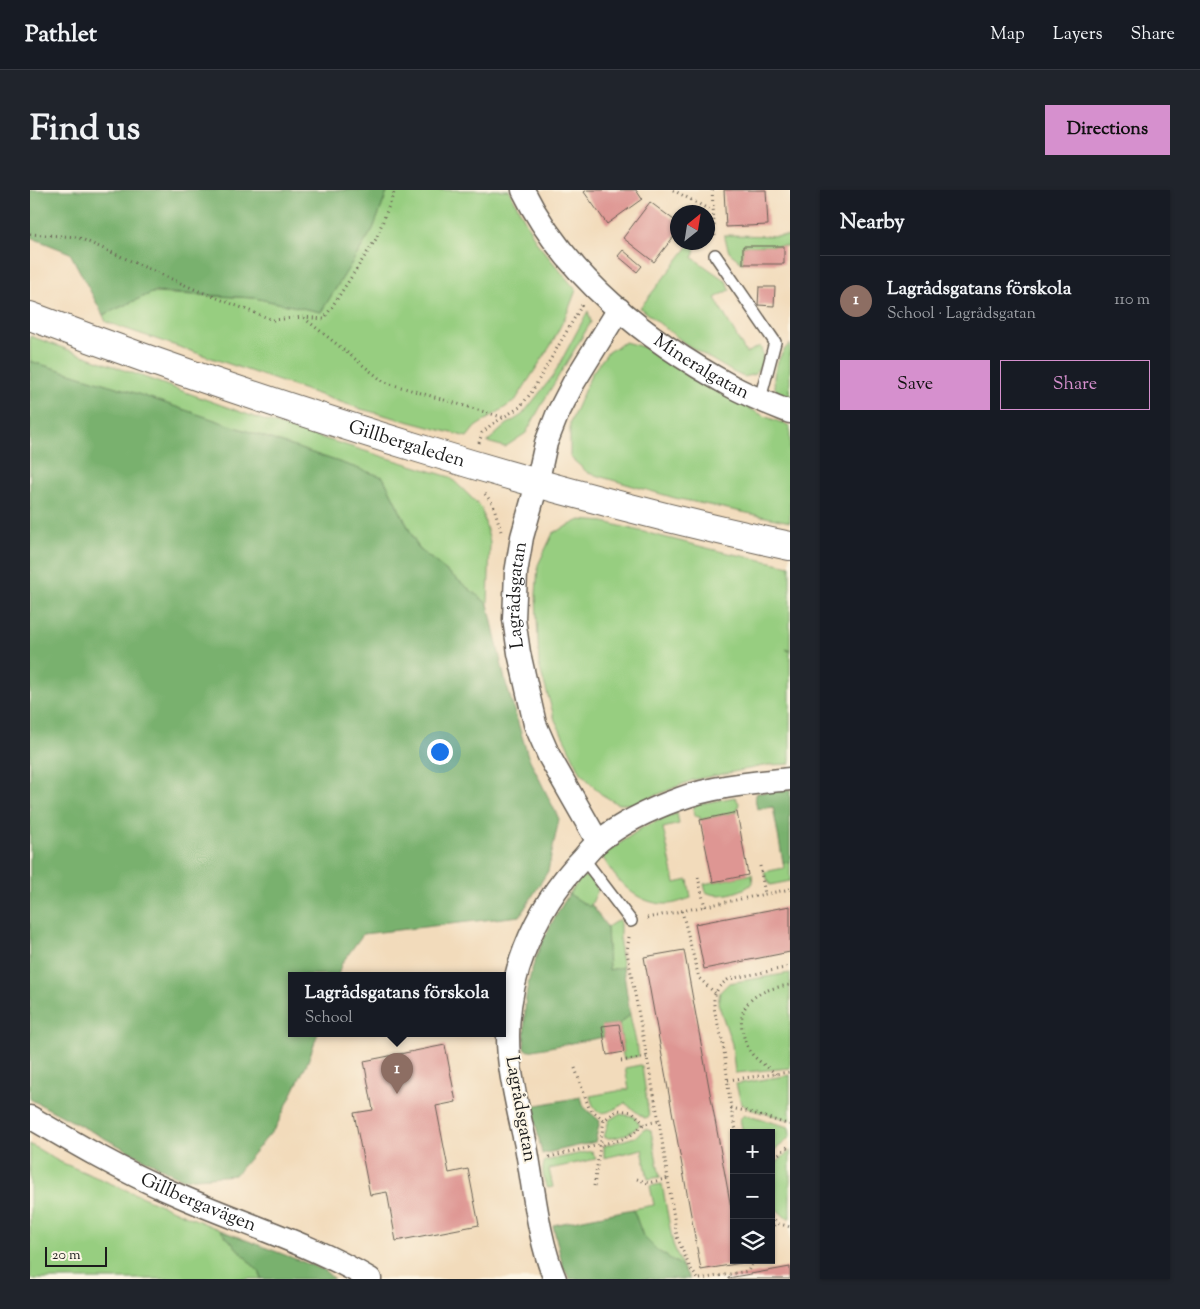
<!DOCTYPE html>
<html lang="en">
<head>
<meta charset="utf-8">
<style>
  body { margin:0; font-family:"Sorts Mill Goudy",serif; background:#20242c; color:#f1f3f6 }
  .controls { position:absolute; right:15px; bottom:15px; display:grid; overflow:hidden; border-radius:0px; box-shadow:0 1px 4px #0004 }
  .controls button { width:45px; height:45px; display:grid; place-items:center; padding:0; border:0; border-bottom:1px solid #363941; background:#171b24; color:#f1f3f6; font:25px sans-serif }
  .compass { position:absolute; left:640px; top:15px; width:45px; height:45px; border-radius:50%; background:#171b24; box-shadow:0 1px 4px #0004; rotate:30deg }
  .scale { position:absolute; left:15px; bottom:12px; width:62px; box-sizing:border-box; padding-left:5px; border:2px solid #1c1c1c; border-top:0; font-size:14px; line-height:18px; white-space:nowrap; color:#1c1c1c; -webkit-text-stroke:4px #fcf5e5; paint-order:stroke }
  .you { position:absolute; left:409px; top:561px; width:18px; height:18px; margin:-12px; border:4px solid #fff; border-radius:50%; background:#1a73e8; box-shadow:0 0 0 8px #1a73e833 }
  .badge { display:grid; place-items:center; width:32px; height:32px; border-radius:50%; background:#d690ce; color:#fff; font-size:16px; font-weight:700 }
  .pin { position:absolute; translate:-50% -41px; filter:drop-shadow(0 1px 2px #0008) }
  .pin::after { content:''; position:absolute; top:26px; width:18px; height:15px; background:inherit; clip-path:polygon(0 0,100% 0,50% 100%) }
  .popup { position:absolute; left:258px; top:782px; width:218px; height:65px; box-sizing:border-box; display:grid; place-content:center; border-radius:0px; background:#171b24; filter:drop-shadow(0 1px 4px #0005); font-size:16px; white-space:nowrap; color:#9ea1a6 }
  .popup b { font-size:19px; color:#f1f3f6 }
  .popup::after { content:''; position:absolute; left:50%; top:100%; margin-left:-10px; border:10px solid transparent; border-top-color:#171b24 }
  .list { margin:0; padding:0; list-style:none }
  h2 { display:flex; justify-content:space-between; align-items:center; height:65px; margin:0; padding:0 20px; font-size:21px }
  h2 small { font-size:16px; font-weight:400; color:#9ea1a6 }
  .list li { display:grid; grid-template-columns:32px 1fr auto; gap:15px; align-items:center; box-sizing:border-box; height:90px; padding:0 20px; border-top:1px solid #363941 }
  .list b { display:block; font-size:19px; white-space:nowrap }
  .list p { margin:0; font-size:16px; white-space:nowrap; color:#9ea1a6 }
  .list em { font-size:16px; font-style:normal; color:#9ea1a6 }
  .actions { display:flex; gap:10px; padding:15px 20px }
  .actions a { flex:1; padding:11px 0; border:1px solid #d690ce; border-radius:0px; text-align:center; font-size:18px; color:#d690ce }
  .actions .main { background:#d690ce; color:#111 }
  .icon { flex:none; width:28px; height:28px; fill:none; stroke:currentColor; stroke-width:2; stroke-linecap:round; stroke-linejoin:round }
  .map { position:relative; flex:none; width:760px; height:1089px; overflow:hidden; border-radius:0px }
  header { display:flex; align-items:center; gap:30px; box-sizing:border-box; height:70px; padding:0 25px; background:#171b24; border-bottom:1px solid #363941 }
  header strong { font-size:24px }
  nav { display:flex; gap:28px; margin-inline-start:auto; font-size:18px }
  .intro { display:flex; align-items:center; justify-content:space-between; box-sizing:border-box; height:120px; padding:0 30px }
  h1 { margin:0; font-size:35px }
  .button { padding:12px 22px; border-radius:0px; background:#d690ce; color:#111; font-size:18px; font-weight:700 }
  main { display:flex; gap:30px; padding:0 30px }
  aside { flex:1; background:#171b24; border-radius:0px; box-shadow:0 1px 4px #0004 }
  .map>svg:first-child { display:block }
  .green { fill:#97ce80; stroke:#5a754e }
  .forest { fill:#79b16e; stroke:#4a6645 }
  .building { fill:#de9693 }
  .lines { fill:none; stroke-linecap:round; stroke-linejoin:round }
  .service-casing { stroke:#675f54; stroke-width:14 }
  .minor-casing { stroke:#675f54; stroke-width:25 }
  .secondary-casing { stroke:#675f54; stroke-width:30 }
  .path { stroke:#675f54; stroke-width:3; stroke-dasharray:1 4; stroke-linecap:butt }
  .service { stroke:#fff; stroke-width:11 }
  .minor { stroke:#fff; stroke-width:22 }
  .secondary { stroke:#fff; stroke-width:28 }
  .labels { text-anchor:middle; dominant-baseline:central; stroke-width:4; stroke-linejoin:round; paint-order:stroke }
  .street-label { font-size:19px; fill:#1c1c1c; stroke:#fcf5e5 }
</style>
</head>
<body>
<header>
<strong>Pathlet</strong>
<nav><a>Map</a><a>Layers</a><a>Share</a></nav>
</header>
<div class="intro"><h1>Find us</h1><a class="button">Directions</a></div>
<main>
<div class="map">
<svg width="760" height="1089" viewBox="0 0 760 1089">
  <rect width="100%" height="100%" fill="#fcf5e5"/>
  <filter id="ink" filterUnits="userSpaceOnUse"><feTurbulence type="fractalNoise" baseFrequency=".02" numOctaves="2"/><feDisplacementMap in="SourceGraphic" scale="10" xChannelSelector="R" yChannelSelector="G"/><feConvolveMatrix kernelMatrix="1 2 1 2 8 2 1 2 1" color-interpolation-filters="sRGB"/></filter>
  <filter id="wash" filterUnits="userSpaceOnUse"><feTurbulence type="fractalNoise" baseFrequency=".0096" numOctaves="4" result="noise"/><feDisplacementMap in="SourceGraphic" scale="20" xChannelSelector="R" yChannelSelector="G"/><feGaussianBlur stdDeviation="1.12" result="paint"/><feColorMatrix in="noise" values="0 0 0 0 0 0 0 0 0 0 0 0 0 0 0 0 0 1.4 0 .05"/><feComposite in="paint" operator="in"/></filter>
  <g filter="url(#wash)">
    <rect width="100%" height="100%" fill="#f2dbbb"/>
    <path class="green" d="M358,0H479L507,53L546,100L538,121L521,155L485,211L445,237L437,247L331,219L76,132L73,125L122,103L224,108L291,122L343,39Z
      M694,45L760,46V56H713V74L699,62Z
      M661,53H666L663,68L696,91L700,100L685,108L716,163L730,156C735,168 733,174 725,184L714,187L703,182L657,155L610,118Z
      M558,121L561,132L516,207L496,243L475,257L457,252L476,235L492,225L523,186Z
      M0,146L230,229L420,287L451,317L460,352L458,414L389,359L353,287L96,200L0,171Z
      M595,152L617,158L665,190L734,226L760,236V332L645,308L558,283L540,267V233L562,183L578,162Z
      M760,154V209C757,207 752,206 749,204C737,192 749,162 760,154Z
      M550,330L574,332L689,361L760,376V461L756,459L760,462V574L738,575L663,590L605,614H588L571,604L551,583L525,530L509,475L506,405L508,375L523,343Z
      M705,607L709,613L707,622L670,630V627L664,626L663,618L669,614Z
      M647,623L649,634L633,638L645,693L658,690L661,708C654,710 645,714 638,714C607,715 586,691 572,666L613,637Z
      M753,672L760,673V691L740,695L734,682L754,678Z
      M722,684L723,693C713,702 688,709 676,702L674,694Z
      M552,687H560L568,700L560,717L539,704Z
      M590,729V761L593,777L579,780L577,737Z
      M760,783V878L705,883L702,854L688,813L690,802L699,793Z
      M600,825L609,866L594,869L592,862H594L589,834Z
      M610,875L612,876L619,927L614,928L595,913C578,923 566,931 560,906L599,899L595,878Z
      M760,885V930L719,919L711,913L706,894Z
      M589,924L603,926L610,935C602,943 584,951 574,947L579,930Z
      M714,925L759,937L760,946L755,952L741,963V943H713L710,929Z
      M615,939L621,941L630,987L618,989L612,959L574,968V956L605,947Z
      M0,954L28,971L190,1040L230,1083L231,1089H0Z
      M760,960V1028L755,1027L741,1014V978Z
      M562,961L566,969L519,979L523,997L518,998C513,992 511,978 515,971Z
      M632,994L643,1054L652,1076L628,1061L613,1046L603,1019L624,1015L620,996Z"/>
    <path class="forest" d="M0,0H358L343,39L291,122L224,108L124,102L73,125L40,63L0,47Z
      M0,171L96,200L353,287L389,359L458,414L475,490L498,566L529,629L518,681L490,726L333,744L312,773L308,785H262V843H288L278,871L246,937L205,985L152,989L0,909Z
      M760,600V673L753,672L743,617L727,619L725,608L727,603Z
      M539,704L560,717L561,714L577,737L579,780L593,777L600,825L589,834L573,836L574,847L498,861L494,858C495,841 494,824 496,807C501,769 519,736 539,704Z
      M551,907L554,917L570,931L565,952L512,964L502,916Z
      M603,1019L613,1046L628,1061L652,1076L660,1089H540L533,1077L523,1035Z
      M190,1040L294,1080L304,1089H231L230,1083Z"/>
    <g id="blocks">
      <path class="building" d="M557,0H606L612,9L577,34L554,2Z
        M694,0H736L738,35L696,37Z
        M620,12L648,33V41L624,72L593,48Z
        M713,56H754V74H713Z
        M593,60L612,76L607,82L588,66Z
        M729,97H745L744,116L728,115Z
        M707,622L718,685L683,692L670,630Z
        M760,716V762L674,779L665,734Z
        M654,760L704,1034V1070H710L711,1073L671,1080L614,767Z
        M589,834L594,862L577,865L572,836Z
        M415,855L426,912L406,916L419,983L438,979L449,1035L366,1051L357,1002L340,1005L324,923L343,920L334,871Z
        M760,1077V1089H698V1088Z"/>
    </g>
  </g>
  <g filter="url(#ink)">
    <use href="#blocks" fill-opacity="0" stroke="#675f54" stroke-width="1"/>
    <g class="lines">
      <defs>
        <path id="service" d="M685,65L745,152L730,209
          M553,668L601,731"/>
        <g id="minor">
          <path id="s1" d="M493,0C535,86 618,151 701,196C719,206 740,214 760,222"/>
          <path id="s2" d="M568,652L519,566L505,534L489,463L484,429L486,383L492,347L507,294L516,253L527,225L544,192L589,119"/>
          <path id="s3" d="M0,927C46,954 92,981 141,1002C207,1032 278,1052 340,1089"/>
          <path d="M525,1089C508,1049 504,999 496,956C490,927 482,897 479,867C472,795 503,719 553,668C558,662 563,656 569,651C592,633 621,619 649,609C683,596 723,593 760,589"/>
        </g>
        <g id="secondary">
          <path id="s4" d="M0,126C132,176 266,221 401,262C519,298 639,330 760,356"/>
        </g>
      </defs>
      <use href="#service" class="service-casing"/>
      <use href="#minor" class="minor-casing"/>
      <use href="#secondary" class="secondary-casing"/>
      <path class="path" d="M643,0L682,21
        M682,0L685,49
        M0,44L47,47L164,99L243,130L273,127L294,129L346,49L365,0
        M274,128L354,192L475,228
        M449,253L452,243L461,235L490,217L501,203L552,115
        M455,304L463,314L471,341
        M730,676L735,704
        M668,687L675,717
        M652,721L669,788L685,803
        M617,728L760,699
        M599,747L597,762L629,931L647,1047L660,1078L668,1089
        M591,871L617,867
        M545,878L559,918L574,930
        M746,884C738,877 725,870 720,861C715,854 714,847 712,839C707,809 735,798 760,795
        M698,890L760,882
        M701,918L716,921L760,935
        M707,943C698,915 698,884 693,855C691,841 683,824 684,810C685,800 691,794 699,789L760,777
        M519,967L590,950L601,945L614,934L629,931
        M741,970L760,955
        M607,989L618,993L639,988
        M564,996L574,930L588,920L603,922L614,934
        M741,1027L747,1033L760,1037
        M741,1040L746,1032
        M670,1089L718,1081L724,1070"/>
      <use href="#service" class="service"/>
      <use href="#minor" class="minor"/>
      <use href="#secondary" class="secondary"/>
    </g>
  </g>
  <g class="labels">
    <g class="street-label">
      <text stroke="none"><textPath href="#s1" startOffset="255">Mineralgatan</textPath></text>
      <text stroke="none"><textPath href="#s4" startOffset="398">Gillbergaleden</textPath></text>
      <text stroke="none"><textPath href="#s2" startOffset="265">Lagrådsgatan</textPath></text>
      <text transform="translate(490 919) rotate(80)">Lagrådsgatan</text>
      <text stroke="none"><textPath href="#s3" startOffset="189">Gillbergavägen</textPath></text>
    </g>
  </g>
</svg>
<div class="controls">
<button>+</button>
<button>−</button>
<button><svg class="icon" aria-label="layers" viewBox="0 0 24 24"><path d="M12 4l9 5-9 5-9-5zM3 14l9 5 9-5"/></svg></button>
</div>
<svg class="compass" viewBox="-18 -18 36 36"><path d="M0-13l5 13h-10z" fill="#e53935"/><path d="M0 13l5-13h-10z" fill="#9ea1a6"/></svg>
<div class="scale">20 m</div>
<div class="you"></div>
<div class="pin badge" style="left:367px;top:904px;background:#8d6e63">1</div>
<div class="popup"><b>Lagrådsgatans förskola</b>School</div>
</div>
<aside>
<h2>Nearby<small></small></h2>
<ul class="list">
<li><span class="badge" style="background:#8d6e63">1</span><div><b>Lagrådsgatans förskola</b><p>School · Lagrådsgatan</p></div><em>110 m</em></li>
</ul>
<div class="actions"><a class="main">Save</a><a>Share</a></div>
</aside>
</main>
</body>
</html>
